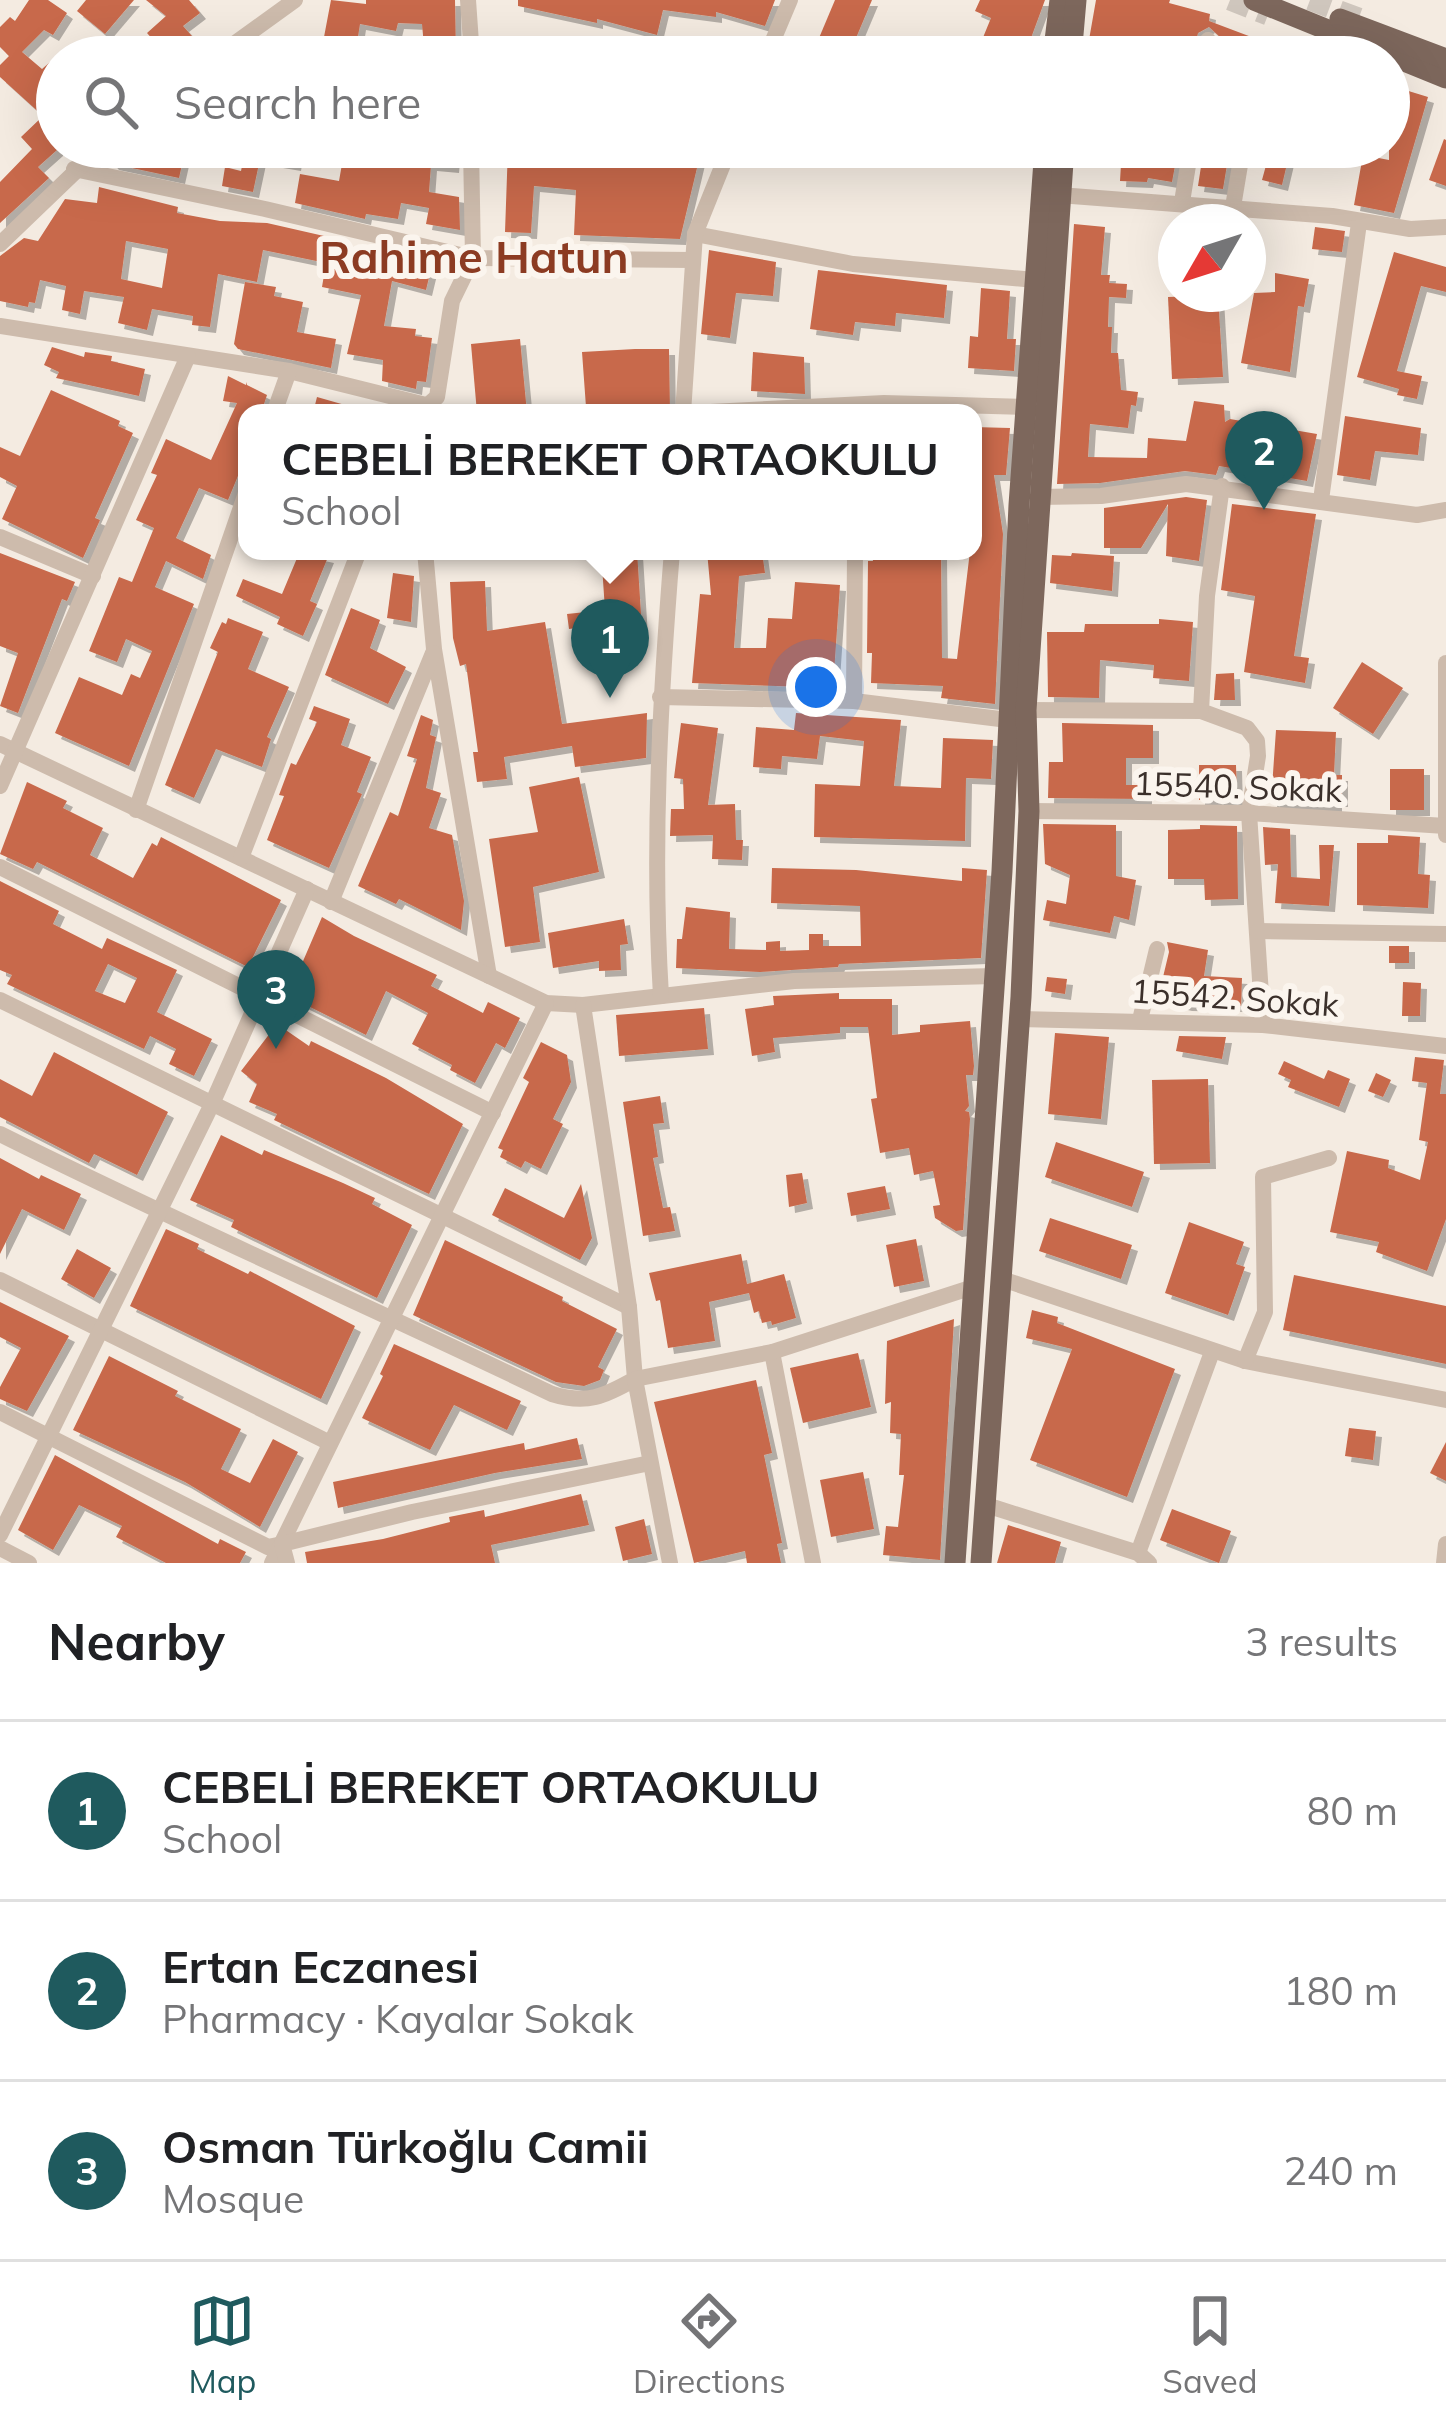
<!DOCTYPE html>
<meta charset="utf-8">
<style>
body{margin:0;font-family:Mulish,sans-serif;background:#f2f2f2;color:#202124}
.compass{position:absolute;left:1158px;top:204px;width:108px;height:108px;border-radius:50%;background:#fff;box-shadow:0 12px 48px #0002;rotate:231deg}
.you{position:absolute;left:816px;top:687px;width:42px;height:42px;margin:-30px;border:9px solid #fff;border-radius:50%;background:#1a73e8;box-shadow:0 0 0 18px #1a73e833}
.badge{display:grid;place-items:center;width:78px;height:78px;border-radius:50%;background:#1f5a5e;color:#fff;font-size:39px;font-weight:700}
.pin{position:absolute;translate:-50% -99px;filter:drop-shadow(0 3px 6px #0008)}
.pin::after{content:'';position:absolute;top:63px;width:42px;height:36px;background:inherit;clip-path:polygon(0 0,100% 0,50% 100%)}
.popup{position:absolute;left:238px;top:404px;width:744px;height:156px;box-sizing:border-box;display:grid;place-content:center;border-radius:24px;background:#fff;filter:drop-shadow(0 3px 9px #0005);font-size:39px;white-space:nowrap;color:#757577}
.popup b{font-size:45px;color:#202124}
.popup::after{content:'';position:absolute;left:50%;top:100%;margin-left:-24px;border:24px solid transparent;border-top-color:#fff}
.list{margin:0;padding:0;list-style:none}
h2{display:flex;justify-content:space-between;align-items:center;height:156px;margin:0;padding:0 48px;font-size:51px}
h2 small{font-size:39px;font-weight:400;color:#757577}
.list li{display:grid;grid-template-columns:78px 1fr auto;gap:36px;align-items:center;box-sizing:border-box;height:180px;padding:0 48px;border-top:3px solid #e0e0e0}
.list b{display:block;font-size:45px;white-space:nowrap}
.list p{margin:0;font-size:39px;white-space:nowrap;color:#757577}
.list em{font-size:39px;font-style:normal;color:#757577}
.icon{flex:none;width:66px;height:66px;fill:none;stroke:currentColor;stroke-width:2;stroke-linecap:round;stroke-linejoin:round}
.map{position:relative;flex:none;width:1446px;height:1563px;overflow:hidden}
.search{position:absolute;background:#fff;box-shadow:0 12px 48px #0002;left:36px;right:36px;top:36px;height:132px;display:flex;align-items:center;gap:30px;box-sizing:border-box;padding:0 42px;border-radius:66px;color:#757577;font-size:45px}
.sheet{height:696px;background:#fff}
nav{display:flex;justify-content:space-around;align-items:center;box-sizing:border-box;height:168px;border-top:3px solid #e0e0e0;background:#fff;font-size:33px;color:#757577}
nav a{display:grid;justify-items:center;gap:6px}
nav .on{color:#1f5a5e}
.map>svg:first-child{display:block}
.building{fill:#c8694b;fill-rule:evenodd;filter:url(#shadow)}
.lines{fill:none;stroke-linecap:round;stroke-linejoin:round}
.major-tunnel{stroke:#cfc6bd;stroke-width:21;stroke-dasharray:21 10;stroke-linecap:butt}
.minor{stroke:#cdbbac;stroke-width:16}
.major{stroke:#7d675c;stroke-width:21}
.labels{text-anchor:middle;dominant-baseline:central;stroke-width:12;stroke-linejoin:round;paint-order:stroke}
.street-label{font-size:33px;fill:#3b302b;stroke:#fbf5ee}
.district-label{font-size:45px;font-weight:bold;fill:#8c3b22;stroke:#fbf5ee}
</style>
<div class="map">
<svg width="1446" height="1563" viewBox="0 0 1446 1563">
<defs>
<filter id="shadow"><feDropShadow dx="6" dy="6" stdDeviation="0" flood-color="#0004"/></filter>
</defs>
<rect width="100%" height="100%" fill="#f4ebe1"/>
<g class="building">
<polygon points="29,0 48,0 67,13 53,35 44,30 22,52 42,69 57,56 57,150 38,167 49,178 0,223 0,182 32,149 21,137 43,116 0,77 0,65 9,56 0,47 0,27 10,17 15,21"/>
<polygon points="86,0 134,0 105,34 77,11"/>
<polygon points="146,0 189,0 200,13 183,26 199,44 185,57 168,57 147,33 166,16"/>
<polygon points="331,0 366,4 366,0 455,0 456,57 425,57 422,24 398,23 396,31 360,24 357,43 324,37"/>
<polygon points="518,0 775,0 765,26 716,12 716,17 663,10 657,35 597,19 597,23 518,6"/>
<polygon points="835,0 872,0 848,57 811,57"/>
<polygon points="980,0 1045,0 1024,57 975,57 991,18 975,11"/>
<polygon points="1096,0 1170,0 1169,3 1210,14 1209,21 1304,57 1218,57 1220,37 1209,27 1198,33 1192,57 1086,57"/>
<polygon points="503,37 570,51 569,57 499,57"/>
<polygon points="264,38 278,41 276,57 238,57"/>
<polygon points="1389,85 1428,97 1394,213 1354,205 1363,155 1389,160"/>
<polygon points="1444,139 1446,140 1446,186 1429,180"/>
<polygon points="119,147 186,147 179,178 113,164 108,158"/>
<polygon points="236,147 298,147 295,165 235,155"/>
<polygon points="345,147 455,147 453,167 431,165 429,192 459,197 460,230 426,224 429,208 401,203 398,219 366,214 365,219 295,203 300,174 339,181"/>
<polygon points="508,147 575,147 640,161 641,147 702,147 680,239 574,235 576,190 534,186 531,233 505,232"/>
<polygon points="1122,147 1150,147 1149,151 1177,155 1172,182 1148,178 1147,182 1120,181"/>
<polygon points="1204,147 1230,147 1223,189 1198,186"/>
<polygon points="1271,147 1291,147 1282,185 1262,180"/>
<polygon points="244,156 260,159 253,192 222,186 225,167 241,171"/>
<path d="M99,187L178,207L177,213L220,221L267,223L324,236L322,246L400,261L401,257L432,265L426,290L392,281L384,326L416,329L415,336L432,338L426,382L417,381L416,389L382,381L383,360L347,354L361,295L322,287L326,263L263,250L257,282L218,274L210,327L192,325L193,316L152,309L147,330L118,323L124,297L84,291L80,314L62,310L66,286L40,280L35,303L29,302L28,307L0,301V256L24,238L38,241L65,199L97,203ZM126,241L168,249L162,288L121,279Z"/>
<polygon points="1074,224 1105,227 1101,275 1110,275 1109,283 1127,284 1126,298 1109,297 1108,327 1112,327 1111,353 1118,353 1121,390 1138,392 1136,406 1131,405 1128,428 1090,424 1088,457 1147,458 1148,438 1186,441 1194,401 1224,405 1225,422 1230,419 1317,434 1307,481 1219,466 1216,475 1185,471 1100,483 1057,484"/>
<polygon points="1315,227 1345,231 1342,252 1312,249"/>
<polygon points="709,250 776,262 773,296 736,293 730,338 701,334"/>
<polygon points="1394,252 1446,267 1446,292 1421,286 1397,371 1422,376 1417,399 1397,395 1399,389 1357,377"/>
<polygon points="818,270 947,285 944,318 896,313 895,326 855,322 853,335 810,329"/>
<polygon points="1275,273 1309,279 1304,307 1298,306 1290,372 1241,363 1254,293 1275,292"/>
<polygon points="245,282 276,287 274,296 303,302 297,332 336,339 331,368 238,349 234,344"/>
<polygon points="981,288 1010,291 1007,339 1016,339 1014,371 968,368 970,336 978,337"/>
<polygon points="1218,295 1223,377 1172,379 1168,297"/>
<polygon points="520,339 527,413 477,413 471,344"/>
<polygon points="52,347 84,357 85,352 112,356 111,361 145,369 139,396 56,378 59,372 44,365"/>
<polygon points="635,349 669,349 670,413 592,413 592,406 586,407 582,352"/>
<polygon points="753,352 804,357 805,394 751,391"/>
<polygon points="228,376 246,385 247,382 247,385 267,395 261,413 247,413 247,454 228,500 199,488 176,538 211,555 203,579 166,561 155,587 194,604 129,766 55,733 79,677 122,695 131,674 140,678 152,651 126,639 117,662 89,651 119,577 132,582 154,528 136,520 157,475 151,473 166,439 211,460 237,403 223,401"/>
<polygon points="51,390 120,421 118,426 133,433 95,518 100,520 83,558 2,519 17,486 0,477 0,447 20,456"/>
<polygon points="317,397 359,409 359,413 313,413"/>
<polygon points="1345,416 1421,428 1418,455 1375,451 1370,480 1337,475"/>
<polygon points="973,427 1010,428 1006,475 994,475 1003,534 995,704 941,698 943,686 871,683 872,653 867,653 868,561 873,561 871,551 941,551 942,658 957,659 970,551 973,551"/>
<polygon points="1186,497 1207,500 1199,561 1166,556 1168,504 1141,548 1104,548 1104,508"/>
<polygon points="1232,504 1316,514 1294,656 1309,658 1305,683 1244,672 1255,596 1221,590"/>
<polygon points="300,551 328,557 310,601 317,604 303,636 277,624 280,617 236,596 243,579 282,594"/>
<polygon points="601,551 637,551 642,630 605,630 605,624 569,629 567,614 605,610"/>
<polygon points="707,551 762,552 765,573 739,576 734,648 766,648 768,618 792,619 795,582 840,585 833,688 692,683 700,594 711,595"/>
<polygon points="0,553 75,582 67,601 62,599 18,713 0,706 18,653 0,646"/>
<polygon points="1072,553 1114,556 1112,591 1050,583 1052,555 1071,556"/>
<polygon points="393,573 414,576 411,622 387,618"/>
<polygon points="485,581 487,631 545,622 562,724 647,713 646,758 575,767 572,746 504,757 507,779 477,782 473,752 478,752 466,664 460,666 453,638 450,582"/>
<polygon points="351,608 380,620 370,648 406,667 388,704 325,675"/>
<polygon points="228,618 263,632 248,669 289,687 267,737 271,739 262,767 216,749 194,798 165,785 218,652 210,648 222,622 226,624"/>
<polygon points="1159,619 1193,622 1189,681 1153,678 1154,665 1100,660 1099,698 1048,697 1047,632 1084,632 1085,624 1159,624"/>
<polygon points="1362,662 1403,688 1373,734 1333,708"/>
<polygon points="1234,673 1235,700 1214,700 1216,674"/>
<polygon points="314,706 350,719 341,745 371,757 357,792 362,794 329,868 267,840 284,796 279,795 291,763 296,765 317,722 309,719"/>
<polygon points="796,713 901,720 894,786 941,788 943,738 993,740 991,779 966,778 965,841 814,837 815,784 860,786 864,741 820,736 817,759 782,756 781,769 753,767 756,727 794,730"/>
<polygon points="421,715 433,720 430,735 436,737 426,788 441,793 429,828 452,835 464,901 461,930 399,899 396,904 358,886 390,812 398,816 417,759 407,756"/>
<polygon points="681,723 718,728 708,805 735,804 736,840 743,840 742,860 712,859 713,835 670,836 671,809 684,809 683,779 674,778"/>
<polygon points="1062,723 1153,725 1153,758 1126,758 1126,785 1146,785 1146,799 1048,798 1049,762 1063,762"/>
<polygon points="1276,730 1336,732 1334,775 1342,775 1342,801 1336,801 1336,806 1271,802"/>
<polygon points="1199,765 1236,765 1237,800 1199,800"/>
<rect x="1390" y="769" width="34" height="41"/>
<polygon points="579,777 599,872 533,887 540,942 505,947 489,839 538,832 529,787"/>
<polygon points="27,782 67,801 63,808 103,828 90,855 133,878 152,843 157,846 161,837 281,900 248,967 37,862 33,869 0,854"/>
<polygon points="1043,824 1116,825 1116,876 1136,880 1129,920 1114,916 1110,933 1043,920 1047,900 1066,904 1070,875 1045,864"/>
<polygon points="1200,825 1237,826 1238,899 1205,900 1204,879 1168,879 1168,830 1200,829"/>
<polygon points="1263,827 1290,829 1291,877 1320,879 1319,845 1334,845 1329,906 1275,903 1278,864 1265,865"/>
<polygon points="1388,835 1420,837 1418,874 1430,875 1428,908 1357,905 1357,843 1388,843"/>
<polygon points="772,868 856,870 962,881 962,868 987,870 981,958 839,964 838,967 760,972 676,968 677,939 682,939 686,907 730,912 729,949 766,950 766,942 780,941 780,951 809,950 809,934 823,934 823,946 861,946 860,906 771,903"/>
<path d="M0,881L59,911L53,924L102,949L107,938L177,970L157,1012L212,1039L194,1076L169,1064L176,1049L150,1036L144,1049L7,984L12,975L0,970ZM108,964L137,978L125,1003L95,991Z"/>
<polygon points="322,917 354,936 437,975 431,986 483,1013 488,1002 520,1018 505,1048 496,1043 475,1083 450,1070 452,1065 412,1044 428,1013 386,991 366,1035 288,996"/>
<polygon points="624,919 628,944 620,945 621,970 599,971 599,961 553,968 548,933"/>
<polygon points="1167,942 1208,950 1204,976 1242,978 1241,1006 1186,1005 1158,998 1169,952"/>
<rect x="1389" y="946" width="20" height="17"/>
<polygon points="1047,977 1067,979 1065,994 1045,991"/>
<polygon points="1403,982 1421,983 1420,1016 1402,1016"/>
<polygon points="839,993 839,999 892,999 892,1035 920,1032 920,1025 970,1021 974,1066 973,1075 966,1075 969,1106 965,1111 969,1112 970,1119 963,1230 956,1231 935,1218 933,1206 940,1205 933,1171 914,1175 909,1148 880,1153 871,1099 877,1098 868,1027 840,1027 840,1033 773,1038 775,1052 752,1056 745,1009 774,1005 773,996"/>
<polygon points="704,1008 708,1049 619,1056 616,1015"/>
<polygon points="277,1024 309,1046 311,1041 386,1078 463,1124 429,1194 274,1120 277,1114 249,1102 257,1084 241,1071"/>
<polygon points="1055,1033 1109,1037 1101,1119 1048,1114"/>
<polygon points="1179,1036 1226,1037 1222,1059 1176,1051"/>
<polygon points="541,1042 567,1055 571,1082 553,1119 563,1124 541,1169 525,1161 521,1168 500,1157 503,1150 498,1148 529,1082 523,1078"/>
<polygon points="54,1052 168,1112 137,1175 94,1154 89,1163 0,1117 0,1079 32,1096"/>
<polygon points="1415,1057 1444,1060 1440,1094 1446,1094 1446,1219 1427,1271 1376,1252 1379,1242 1330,1232 1347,1151 1389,1160 1388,1168 1420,1180 1428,1142 1419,1140 1427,1083 1412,1081"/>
<polygon points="1284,1061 1324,1079 1328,1070 1350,1079 1339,1107 1288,1087 1291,1080 1278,1074"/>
<polygon points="1376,1073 1391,1080 1383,1097 1368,1091"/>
<polygon points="1208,1079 1210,1163 1154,1164 1152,1080"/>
<polygon points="660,1096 664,1123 653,1124 658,1157 653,1158 663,1208 670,1207 675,1231 643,1236 623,1102"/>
<polygon points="221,1135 262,1155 264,1150 343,1183 375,1198 372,1204 412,1225 377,1298 231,1227 234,1220 190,1200"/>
<polygon points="1056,1142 1144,1172 1132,1207 1045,1177"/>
<polygon points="0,1158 39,1179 41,1175 81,1194 64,1230 22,1209 0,1254"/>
<polygon points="802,1173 807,1203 789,1207 786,1175"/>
<polygon points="581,1184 592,1238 580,1260 492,1215 505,1188 564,1218"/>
<polygon points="885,1186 890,1209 851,1216 847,1193"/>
<polygon points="1050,1218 1132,1245 1121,1279 1039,1251"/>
<polygon points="1189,1222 1244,1242 1236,1264 1245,1267 1228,1315 1165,1293"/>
<polygon points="166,1229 199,1244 197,1249 248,1274 250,1271 355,1326 321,1399 130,1306"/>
<polygon points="916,1239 924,1281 894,1287 886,1245"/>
<polygon points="445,1240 563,1297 562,1301 617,1329 598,1367 604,1370 600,1380 584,1386 556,1382 413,1315"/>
<polygon points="77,1249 111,1268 94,1298 61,1279"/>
<polygon points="741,1254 747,1284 784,1274 796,1318 772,1325 771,1321 762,1323 759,1311 754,1313 749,1293 709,1302 715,1341 668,1348 660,1300 656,1301 649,1273"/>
<polygon points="1294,1275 1446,1306 1446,1364 1283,1330"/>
<polygon points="0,1302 69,1336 27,1411 0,1399 0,1387 21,1348 0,1337"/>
<polygon points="1032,1310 1058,1317 1057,1323 1175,1369 1127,1497 1030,1460 1072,1349 1026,1338"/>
<polygon points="954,1319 940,1560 883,1555 886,1526 898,1527 904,1475 899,1475 901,1434 890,1433 891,1402 885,1404 887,1341"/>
<polygon points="394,1344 521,1401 507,1430 454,1405 430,1450 362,1418 383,1376 380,1374"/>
<polygon points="858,1353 871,1407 803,1423 790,1368"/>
<polygon points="109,1356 178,1391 175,1396 241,1429 221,1469 250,1483 273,1439 298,1452 260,1527 185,1482 73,1430"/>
<polygon points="756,1380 772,1453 764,1455 782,1543 777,1544 781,1563 747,1563 745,1551 694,1563 654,1402"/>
<polygon points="1349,1428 1376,1431 1373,1460 1345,1456"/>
<polygon points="577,1438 582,1459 495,1473 338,1508 333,1482 524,1443 525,1450"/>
<polygon points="1446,1442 1446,1481 1430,1473"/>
<polygon points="55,1455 218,1544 220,1539 246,1552 240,1563 166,1563 116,1537 122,1526 79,1505 53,1550 18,1530"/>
<polygon points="863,1472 874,1529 831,1537 820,1480"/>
<polygon points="581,1494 589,1525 491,1545 495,1563 307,1563 305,1552 383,1539 450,1522 449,1517 484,1510 485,1517"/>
<polygon points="1172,1509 1231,1531 1219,1563 1160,1540"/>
<polygon points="644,1519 652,1554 623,1561 615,1527"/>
<polygon points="1008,1525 1061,1542 1055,1563 997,1563"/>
</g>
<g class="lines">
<g class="major-tunnel">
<polyline points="1230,0 1268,15"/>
<polyline points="1310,0 1361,19"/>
</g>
<g class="minor">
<polyline points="468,0 472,57"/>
<polyline points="216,57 295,0"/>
<polyline points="766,57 790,0"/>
<polyline points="1205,57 1208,40"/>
<polyline points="74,169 265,209 473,258 692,260"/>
<polyline points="1059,195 1332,216 1410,229 1446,227"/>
<polyline points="1182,202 1191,147"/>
<polyline points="1233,207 1243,147"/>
<polyline points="695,234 853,264 1035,280"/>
<polyline points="0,244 101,147"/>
<polyline points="0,326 289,371 426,405"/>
<polyline points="274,413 289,371"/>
<polyline points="419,413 437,397 452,301 473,258 471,147"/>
<polyline points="683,413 695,234 730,147"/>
<polyline points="691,413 884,403 1027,407"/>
<polyline points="1222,486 1207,596 1201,711 1247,728 1257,741 1258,756 1249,813 1263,1025"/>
<polyline points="1038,497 1101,496 1186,484 1417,515 1446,510"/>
<polyline points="1321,500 1359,223"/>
<polyline points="0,537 93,576"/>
<polyline points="425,551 434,649 489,976"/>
<polyline points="1446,663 1446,835"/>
<polyline points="660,697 854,701 1008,720"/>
<polyline points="854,701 855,551"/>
<polyline points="1026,710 1201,711"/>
<polyline points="0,744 546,1003 583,1005 794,981 995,976"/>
<polyline points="0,786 188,356"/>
<polyline points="136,810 247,490"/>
<polyline points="1029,811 1249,813 1445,826"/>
<polyline points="241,858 359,551"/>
<polyline points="0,867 493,1113"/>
<polyline points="331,902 433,653"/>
<polyline points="1258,931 1446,934"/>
<path d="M661,996C652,848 660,699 672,551"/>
<polyline points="0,1000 629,1307"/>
<polyline points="1020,1019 1263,1025 1446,1046"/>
<polyline points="1140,1020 1157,949"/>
<path d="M0,1134C182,1225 369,1306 552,1394C587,1405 605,1396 635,1379L629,1307L583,1005"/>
<polyline points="999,1278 1245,1361 1446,1400"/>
<polyline points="0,1280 330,1443"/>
<polyline points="772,1352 813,1563"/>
<polyline points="1245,1361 1265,1312 1263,1177 1329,1158"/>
<polyline points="0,1412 268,1547 282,1544"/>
<polyline points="983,1504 1138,1553 1149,1563"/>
<polyline points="0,1535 212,1104 307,889"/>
<polyline points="0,1548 29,1563"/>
<polyline points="1138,1553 1212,1352"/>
<polyline points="272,1563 546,1003"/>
<polyline points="287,1563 282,1544 412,1512 650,1463"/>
<polyline points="670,1563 635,1379 772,1352 973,1287"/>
<polyline points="1444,1563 1446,1544"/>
</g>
<g class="major">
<polyline points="1254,0 1446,78"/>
<polyline points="1340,19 1446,59"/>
<polyline points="1053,57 1060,0"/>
<polyline points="1071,57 1076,0"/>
<polyline points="955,1563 1002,871 1019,505 1045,147"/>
<polyline points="981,1563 1021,997 1029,811 1026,710 1064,147"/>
</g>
</g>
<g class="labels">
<g class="street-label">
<text transform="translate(1238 786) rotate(2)">15540. Sokak</text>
<text transform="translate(1235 997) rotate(4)">15542. Sokak</text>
</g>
<g class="district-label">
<text x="474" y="256">Rahime Hatun</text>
</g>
</g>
</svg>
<svg class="compass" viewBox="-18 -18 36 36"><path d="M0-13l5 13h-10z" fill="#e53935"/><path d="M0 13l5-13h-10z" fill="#757577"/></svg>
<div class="you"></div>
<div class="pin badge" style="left:610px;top:698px">1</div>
<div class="popup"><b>CEBELİ BEREKET ORTAOKULU</b>School</div>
<div class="pin badge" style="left:1264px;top:510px">2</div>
<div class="pin badge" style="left:276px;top:1049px">3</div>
<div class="search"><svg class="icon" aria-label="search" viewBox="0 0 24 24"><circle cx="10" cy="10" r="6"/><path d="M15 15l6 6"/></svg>Search here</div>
</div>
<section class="sheet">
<h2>Nearby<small>3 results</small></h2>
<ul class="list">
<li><span class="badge">1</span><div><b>CEBELİ BEREKET ORTAOKULU</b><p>School</p></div><em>80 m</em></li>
<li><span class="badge">2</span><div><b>Ertan Eczanesi</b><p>Pharmacy · Kayalar Sokak</p></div><em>180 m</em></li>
<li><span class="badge">3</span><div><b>Osman Türkoğlu Camii</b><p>Mosque</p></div><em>240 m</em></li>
</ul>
</section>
<nav>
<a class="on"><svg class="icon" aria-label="map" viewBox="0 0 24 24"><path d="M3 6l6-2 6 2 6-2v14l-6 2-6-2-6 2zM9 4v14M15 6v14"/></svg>Map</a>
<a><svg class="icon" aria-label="directions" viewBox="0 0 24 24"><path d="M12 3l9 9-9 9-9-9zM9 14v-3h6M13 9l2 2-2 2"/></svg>Directions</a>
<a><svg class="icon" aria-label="saved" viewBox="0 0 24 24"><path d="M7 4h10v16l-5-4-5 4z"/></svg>Saved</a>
</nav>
